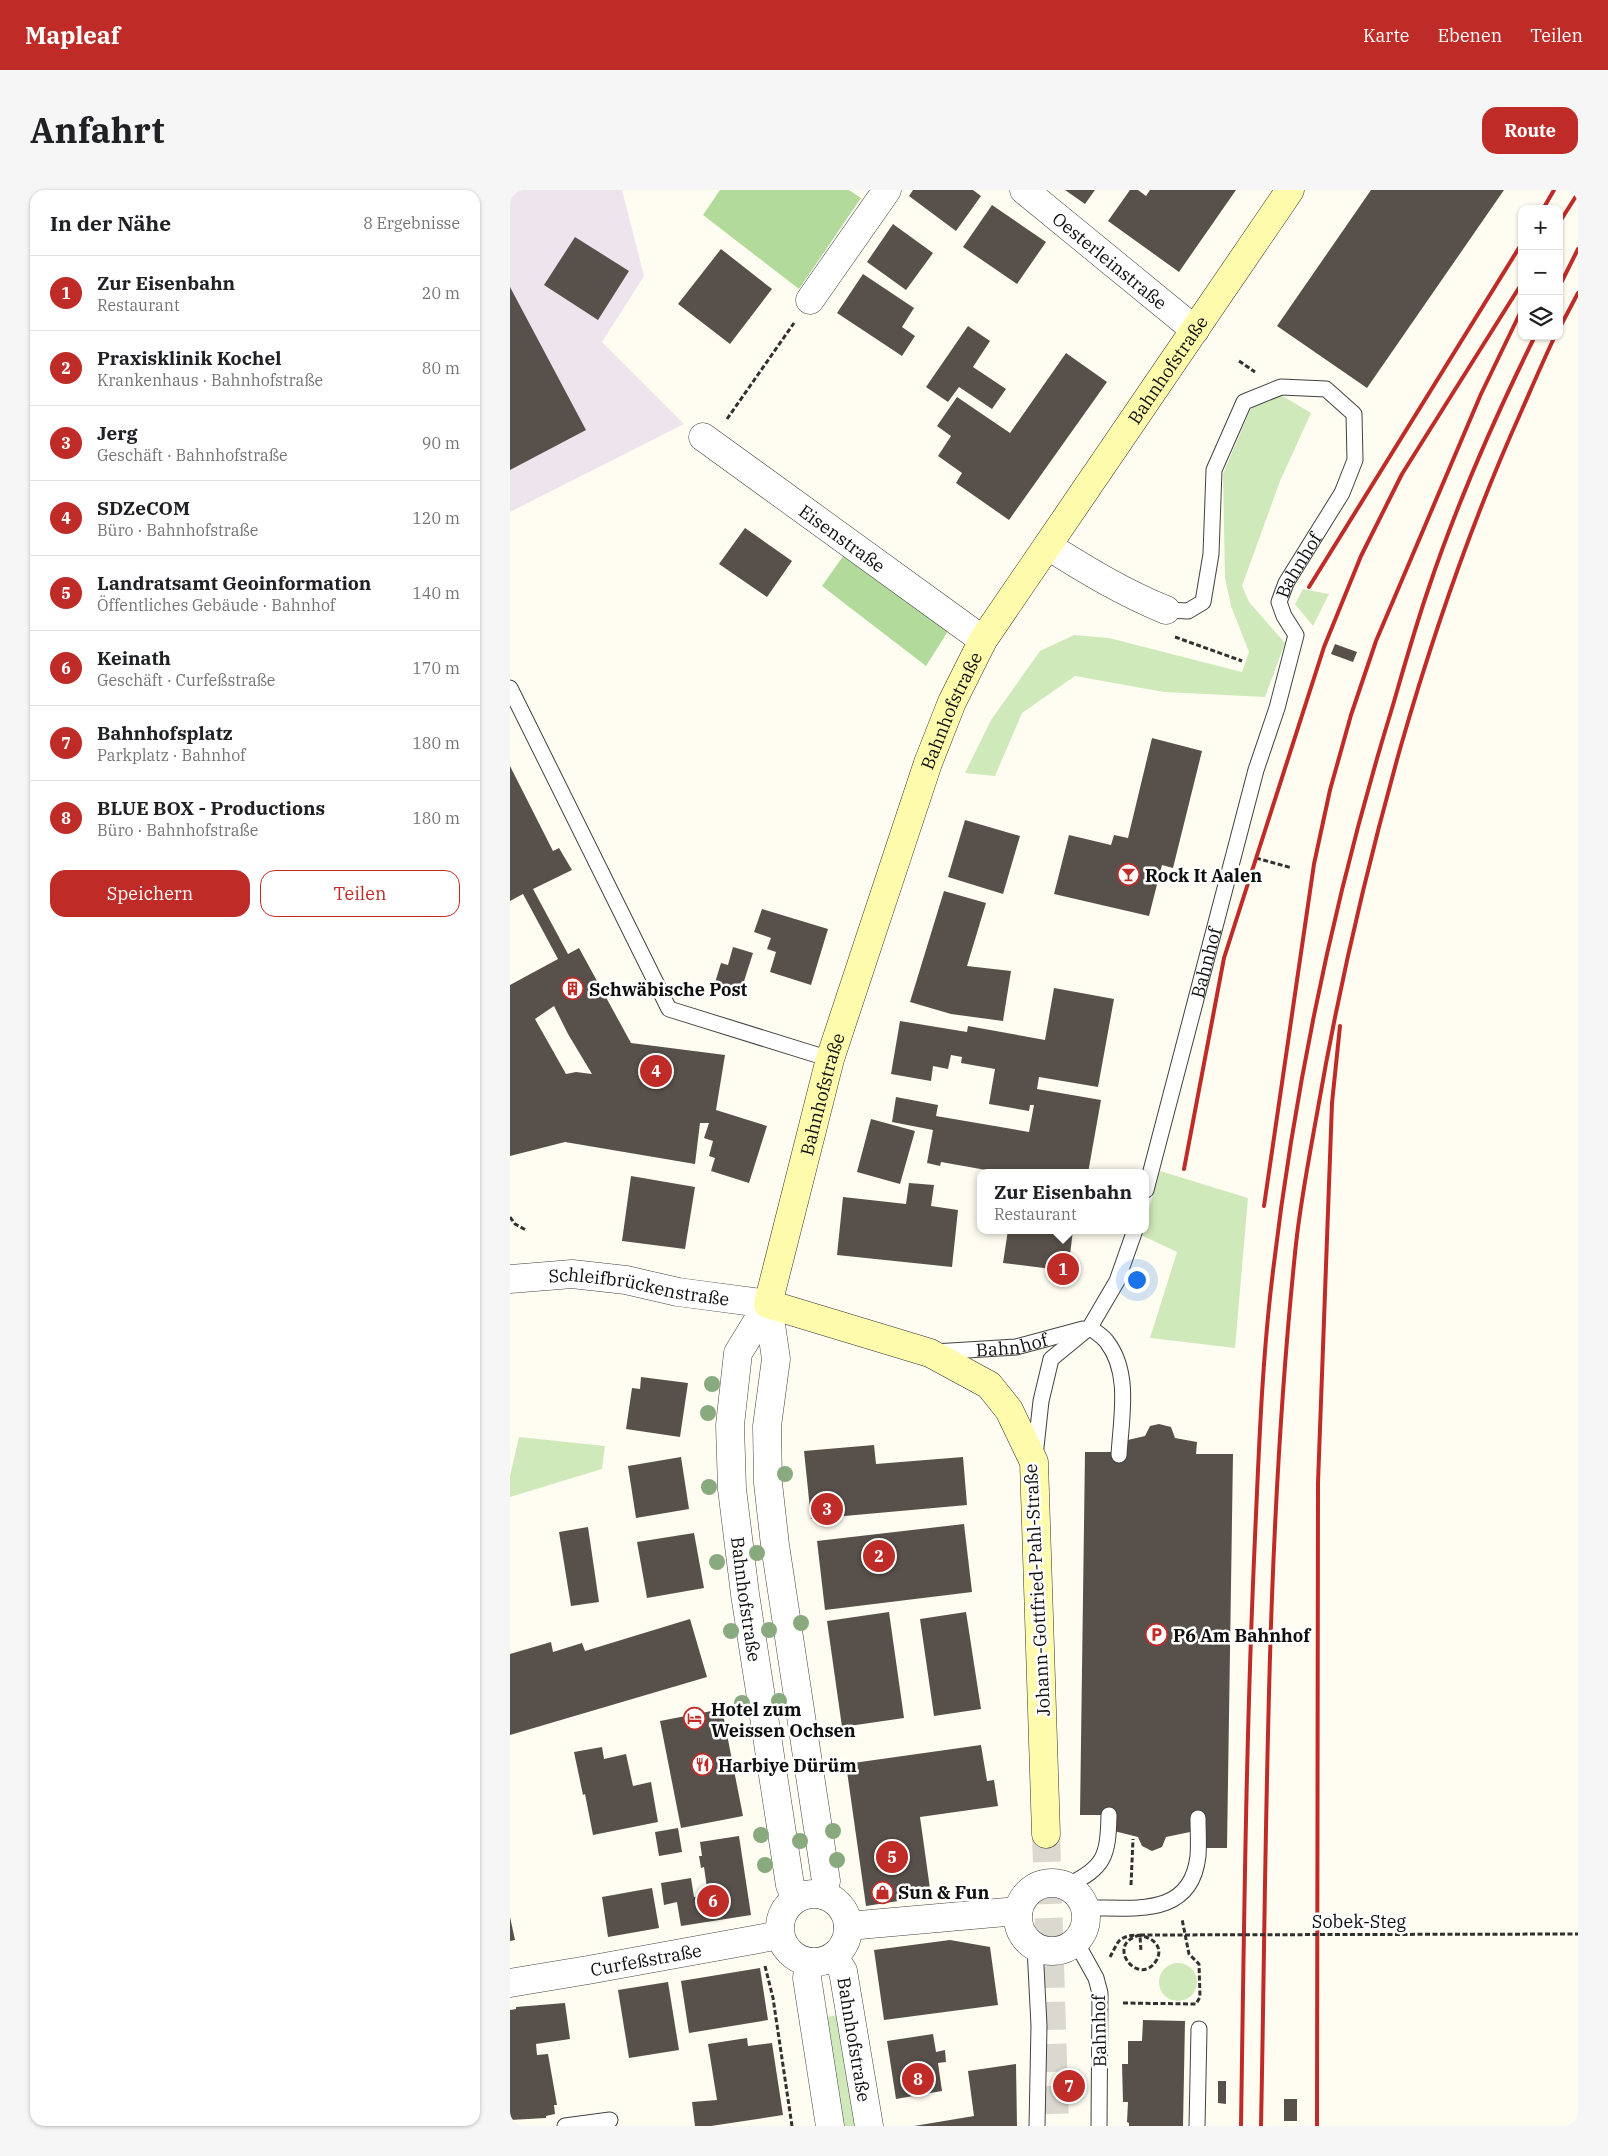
<!DOCTYPE html>
<html lang="de">
<meta charset="utf-8">
<style>
body{margin:0;font-family:"IBM Plex Serif",serif;background:#f6f6f6;color:#202124}
.controls{position:absolute;right:15px;top:15px;display:grid;overflow:hidden;border-radius:10px;box-shadow:0 1px 4px #0004}
.controls button{width:45px;height:45px;display:grid;place-items:center;padding:0;border:0;border-bottom:1px solid #e0e0e0;background:#fff;color:#202124;font:25px sans-serif}
.you{position:absolute;left:626px;top:1089px;width:18px;height:18px;margin:-12px;border:4px solid #fff;border-radius:50%;background:#1a73e8;box-shadow:0 0 0 8px #1a73e833}
.badge{display:grid;place-items:center;width:32px;height:32px;border-radius:50%;background:#bf2c28;color:#fff;font-size:16px;font-weight:700}
.pin{position:absolute;translate:-50% -50%;border:2px solid #fff;box-shadow:0 1px 5px #0006}
.popup{position:absolute;left:467px;top:979px;width:172px;height:65px;box-sizing:border-box;display:grid;place-content:center;border-radius:10px;background:#fff;filter:drop-shadow(0 1px 4px #0005);font-size:16px;white-space:nowrap;color:#757577}
.popup b{font-size:19px;color:#202124}
.popup::after{content:'';position:absolute;left:50%;top:100%;margin-left:-10px;border:10px solid transparent;border-top-color:#fff}
.list{margin:0;padding:0;list-style:none}
h2{display:flex;justify-content:space-between;align-items:center;height:65px;margin:0;padding:0 20px;font-size:21px}
h2 small{font-size:16px;font-weight:400;color:#757577}
.list li{display:grid;grid-template-columns:32px 1fr auto;gap:15px;align-items:center;box-sizing:border-box;height:75px;padding:0 20px;border-top:1px solid #e0e0e0}
.list b{display:block;font-size:19px;white-space:nowrap}
.list p{margin:0;font-size:16px;white-space:nowrap;color:#757577}
.list em{font-size:16px;font-style:normal;color:#757577}
.actions{display:flex;gap:10px;padding:15px 20px}
.actions a{flex:1;padding:11px 0;border:1px solid #bf2c28;border-radius:15px;text-align:center;font-size:18px;color:#bf2c28}
.actions .main{background:#bf2c28;color:#fff}
.icon{flex:none;width:28px;height:28px;fill:none;stroke:currentColor;stroke-width:2;stroke-linecap:round;stroke-linejoin:round}
.map{position:relative;flex:none;width:1068px;height:1936px;overflow:hidden;border-radius:15px}
header{display:flex;align-items:center;gap:30px;box-sizing:border-box;height:70px;padding:0 25px;background:#bf2c28;color:#fff}
header strong{font-size:24px}
nav{display:flex;gap:28px;margin-inline-start:auto;font-size:18px}
.intro{display:flex;align-items:center;justify-content:space-between;box-sizing:border-box;height:120px;padding:0 30px}
h1{margin:0;font-size:35px}
.button{padding:12px 22px;border-radius:15px;background:#bf2c28;color:#fff;font-size:18px;font-weight:700}
main{display:flex;gap:30px;padding:0 30px}
aside{flex:1;background:#fff;border-radius:15px;box-shadow:0 1px 4px #0004}
.map>svg:first-child{display:block}
.industrial{fill:#ede4ed}
.green{fill:#d0e9bb}
.forest{fill:#b2da9a}
.building{fill:#58514b;fill-rule:evenodd}
.lines{fill:none;stroke-linecap:round;stroke-linejoin:round}
.secondary-tunnel{stroke:#dbd9cf;stroke-width:28;stroke-dasharray:28 14;stroke-linecap:butt}
.lane-casing{stroke:#424242;stroke-width:17}
.street-casing{stroke:#424242;stroke-width:29}
.secondary-casing{stroke:#313131;stroke-width:29}
.path{stroke:#313131;stroke-width:3;stroke-dasharray:5 2.5;stroke-linecap:butt}
.lane{stroke:#fff;stroke-width:15}
.street{stroke:#fff;stroke-width:28}
.secondary{stroke:#fefbad;stroke-width:28}
.rail{stroke:#bf2c28;stroke-width:4}
.path-bridge{stroke:#313131;stroke-width:3;stroke-dasharray:5 2.5;stroke-linecap:butt}
.tree{fill:#89aa7e}
.labels{text-anchor:middle;dominant-baseline:central;stroke-width:5;stroke-linejoin:round;paint-order:stroke}
.street-label{font-size:18px;fill:#0f0f0f;stroke:#fff}
.poi-label{font-size:18px;font-weight:bold;fill:#0f0f0f;stroke:#fff;text-anchor:start}
</style>
<header>
<strong>Mapleaf</strong>
<nav><a>Karte</a><a>Ebenen</a><a>Teilen</a></nav>
</header>
<div class="intro"><h1>Anfahrt</h1><a class="button">Route</a></div>
<main>
<aside>
<h2>In der Nähe<small>8 Ergebnisse</small></h2>
<ul class="list">
<li><span class="badge">1</span><div><b>Zur Eisenbahn</b><p>Restaurant</p></div><em>20 m</em></li>
<li><span class="badge">2</span><div><b>Praxisklinik Kochel</b><p>Krankenhaus · Bahnhofstraße</p></div><em>80 m</em></li>
<li><span class="badge">3</span><div><b>Jerg</b><p>Geschäft · Bahnhofstraße</p></div><em>90 m</em></li>
<li><span class="badge">4</span><div><b>SDZeCOM</b><p>Büro · Bahnhofstraße</p></div><em>120 m</em></li>
<li><span class="badge">5</span><div><b>Landratsamt Geoinformation</b><p>Öffentliches Gebäude · Bahnhof</p></div><em>140 m</em></li>
<li><span class="badge">6</span><div><b>Keinath</b><p>Geschäft · Curfeßstraße</p></div><em>170 m</em></li>
<li><span class="badge">7</span><div><b>Bahnhofsplatz</b><p>Parkplatz · Bahnhof</p></div><em>180 m</em></li>
<li><span class="badge">8</span><div><b>BLUE BOX - Productions</b><p>Büro · Bahnhofstraße</p></div><em>180 m</em></li>
</ul>
<div class="actions"><a class="main">Speichern</a><a>Teilen</a></div>
</aside>
<div class="map">
<svg width="1068" height="1936" viewBox="0 0 1068 1936">
<rect width="100%" height="100%" fill="#fffdf1"/>
<polygon class="industrial" points="0,0 112,0 134,86 92,152 174,234 0,322"/>
<g class="green">
<polygon points="766,202 801,223 770,291 732,396 739,412 775,453 755,507 654,502 565,486 512,523 485,586 455,583 481,530 530,461 564,445 599,448 732,482 739,462 721,416 715,388 713,284 740,220"/>
<polygon points="793,399 819,404 803,436 785,414"/>
<polygon points="650,981 738,1008 725,1158 640,1148 667,1062 631,1045 632,1040 636,1040 636,1029"/>
<polygon points="9,1247 95,1256 92,1279 0,1307 0,1286"/>
<circle cx="668" cy="1792" r="19"/>
<polygon points="329,1825 346,1936 333,1936 316,1827"/>
</g>
<g class="forest">
<polygon points="210,0 339,0 351,8 289,99 193,25"/>
<polygon points="336,362 440,438 416,476 312,396"/>
</g>
<g class="building">
<polygon points="403,0 463,0 471,6 446,41 399,6"/>
<polygon points="555,0 585,0 575,14"/>
<polygon points="620,0 628,0 636,6 640,0 726,0 669,82 598,31"/>
<polygon points="861,0 994,0 857,198 767,136"/>
<polygon points="482,15 536,52 507,94 453,57"/>
<polygon points="383,34 423,63 396,100 357,72"/>
<polygon points="65,47 119,81 88,130 34,95"/>
<polygon points="211,59 262,99 220,154 168,114"/>
<polygon points="353,84 404,118 392,137 405,146 392,166 327,123"/>
<polygon points="0,97 76,240 0,280"/>
<polygon points="458,136 480,151 463,177 496,199 482,219 449,197 438,212 416,197"/>
<polygon points="556,163 597,192 499,330 446,293 452,283 428,266 441,246 427,236 447,207 500,243"/>
<polygon points="235,338 282,371 257,407 209,374"/>
<polygon points="825,454 847,462 843,472 821,464"/>
<polygon points="642,548 692,561 663,678 652,675 639,726 544,704 559,645 601,655 604,645 618,648"/>
<path d="M0,576L43,661L49,658L62,680L23,699L58,764L69,758L121,853L215,865L206,920L257,936L239,993L201,981L205,968L199,966L203,951L194,948L199,933H190L185,974L55,952L0,966V795L48,769L13,704L0,711ZM44,816L58,844L82,884L66,882L56,884L25,829Z"/>
<polygon points="455,630 510,646 493,704 438,687"/>
<polygon points="434,701 476,713 457,776 501,781 493,831 441,824 400,812"/>
<polygon points="252,719 318,739 301,795 260,782 266,762 257,759 261,748 244,742"/>
<polygon points="223,757 243,763 229,807 203,799 211,773 218,775"/>
<polygon points="544,798 604,809 588,897 529,887 527,899 591,910 578,983 493,983 431,972 430,976 417,973 423,940 382,932 386,907 428,915 426,926 519,942 524,915 520,915 519,921 479,914 485,879 451,873 452,867 441,865 438,879 423,876 421,891 381,884 390,831 457,842 458,836 535,850"/>
<polygon points="361,929 405,941 390,994 347,982"/>
<polygon points="121,986 185,997 175,1059 112,1051"/>
<polygon points="399,993 424,995 421,1016 448,1020 442,1077 327,1065 333,1007 396,1014"/>
<polygon points="498,1040 563,1040 558,1081 493,1073"/>
<polygon points="131,1187 178,1193 170,1247 116,1239 122,1198 130,1199"/>
<polygon points="649,1234 661,1237 665,1248 687,1252 686,1264 723,1264 717,1658 680,1658 680,1642 656,1647 652,1657 642,1661 632,1656 628,1647 604,1641 599,1625 570,1625 575,1262 609,1262 609,1252 635,1246 640,1236"/>
<polygon points="364,1255 366,1274 453,1267 457,1315 301,1329 294,1261"/>
<polygon points="171,1267 179,1319 126,1328 118,1276"/>
<polygon points="454,1334 462,1402 315,1420 307,1351"/>
<polygon points="78,1337 89,1412 61,1416 49,1342"/>
<polygon points="184,1343 194,1398 137,1408 127,1352"/>
<polygon points="379,1422 394,1528 332,1537 317,1431"/>
<polygon points="456,1422 471,1519 424,1526 410,1429"/>
<polygon points="180,1429 197,1487 0,1545 0,1464 41,1452 43,1462 72,1453 75,1461"/>
<polygon points="212,1519 233,1626 171,1638 150,1531"/>
<polygon points="471,1555 477,1591 484,1590 488,1616 410,1627 421,1706 356,1716 336,1574"/>
<polygon points="92,1557 94,1569 116,1564 123,1596 141,1592 148,1632 83,1645 75,1604 73,1605 64,1562"/>
<polygon points="168,1638 172,1662 149,1666 145,1642"/>
<polygon points="229,1646 241,1725 171,1736 167,1712 154,1715 151,1693 181,1688 184,1707 198,1705 194,1677 191,1678 189,1666 192,1666 190,1652"/>
<polygon points="142,1698 149,1738 98,1747 92,1707"/>
<polygon points="0,1727 5,1750 0,1751"/>
<polygon points="440,1750 480,1757 488,1815 374,1830 364,1760"/>
<polygon points="250,1778 258,1830 179,1843 171,1791"/>
<polygon points="158,1792 169,1860 119,1868 108,1800"/>
<polygon points="55,1813 60,1849 26,1854 27,1865 38,1864 47,1915 44,1915 45,1924 36,1926 36,1928 0,1930 0,1820 6,1819 6,1817"/>
<polygon points="633,1830 675,1831 673,1936 619,1936 619,1933 617,1932 618,1912 613,1912 612,1874 618,1874 618,1851 632,1851"/>
<polygon points="423,1844 426,1862 435,1860 436,1872 428,1873 432,1901 386,1909 377,1851"/>
<polygon points="237,1848 238,1856 262,1853 273,1925 201,1936 185,1936 182,1912 207,1910 198,1854"/>
<polygon points="506,1874 507,1936 404,1936 464,1926 458,1881"/>
<polygon points="708,1891 716,1891 716,1914 708,1913"/>
<rect x="774" y="1909" width="13" height="22"/>
</g>
<g class="lines">
<polyline class="secondary-tunnel" points="536,1644 545,1936"/>
<defs>
<g id="lane">
<polyline points="0,498 159,819 320,869"/>
<path id="s1" d="M636,1000L746,580L767,518L786,445L774,426L769,412L776,393L832,303L845,270L844,224L816,199L771,197L734,212L704,280L701,364L693,412L678,421L656,420"/>
<path d="M580,1137C585,1142 593,1146 597,1152C621,1183 611,1228 609,1265"/>
<path id="s2" d="M424,1162L506,1157L573,1139"/>
<polyline points="525,1266 531,1211 541,1169 580,1137 607,1091 625,1040"/>
<path d="M556,1696C595,1678 598,1666 599,1625"/>
<path d="M575,1718C622,1717 681,1729 688,1666C689,1653 688,1640 688,1628"/>
<polyline points="566,1752 586,1788 590,1803 589,1936"/>
<polyline points="525,1757 529,1836 527,1936"/>
<polyline points="55,1936 100,1930"/>
<polyline points="687,1936 689,1839"/>
</g>
<g id="street">
<path id="s3" d="M514,0L685,140"/>
<polyline points="300,110 377,0"/>
<path id="s4" d="M193,247L473,450"/>
<path d="M538,356C576,380 614,403 656,420"/>
<path id="s5" d="M0,1089L62,1084L116,1090L168,1102L258,1114"/>
<path id="s6" d="M258,1114L228,1163L220,1235L222,1299L235,1404L280,1695L287,1708"/>
<polyline points="258,1114 266,1169 257,1236 258,1293 265,1355 316,1691 313,1705"/>
<circle cx="542" cy="1727" r="34"/>
<circle cx="304" cy="1738" r="34"/>
<polyline points="338,1736 508,1721"/>
<path id="s7" d="M324,1767L333,1781L359,1936"/>
<polyline points="299,1772 297,1788 320,1936"/>
<path id="s8" d="M0,1793L78,1780L270,1745"/>
</g>
<g id="secondary">
<path id="s9" d="M536,1644L524,1272L499,1220L479,1195L420,1163L258,1114L320,869L418,573L442,512L473,450L780,0"/>
</g>
</defs>
<use href="#lane" class="lane-casing"/>
<use href="#street" class="street-casing"/>
<use href="#secondary" class="secondary-casing"/>
<g class="path">
<polyline points="729,171 745,182"/>
<polyline points="217,229 284,133"/>
<polyline points="665,447 732,471"/>
<polyline points="746,668 782,678"/>
<polyline points="0,1027 5,1034 16,1040"/>
<polyline points="621,1695 623,1649"/>
<path d="M600,1767C603,1762 606,1754 610,1750C625,1738 659,1750 646,1771C629,1798 593,1754 630,1745L631,1762"/>
<polyline points="255,1776 263,1808 282,1936"/>
<polyline points="613,1813 686,1814 690,1807 689,1774 679,1764 672,1729"/>
</g>
<use href="#lane" class="lane"/>
<use href="#street" class="street"/>
<use href="#secondary" class="secondary"/>
<g class="rail">
<polyline points="1033,19 1044,0"/>
<polyline points="1049,33 1068,3"/>
<polyline points="1049,97 1068,59"/>
<polyline points="1049,139 1068,103"/>
<polyline points="799,397 1012,53"/>
<polyline points="674,979 714,768 814,457 851,366 892,284 1012,93"/>
<polyline points="754,1016 804,674 820,600 841,525 866,451 971,204 1012,119"/>
<path d="M731,1936C734,1740 736,1543 745,1347C749,1259 752,1169 763,1081C786,888 826,700 883,515C894,477 905,438 918,400C947,313 984,229 1025,146"/>
<path d="M751,1936C757,1642 755,1347 786,1054C791,1008 800,963 808,918C829,796 857,677 890,559C923,444 962,331 1011,222C1022,197 1033,171 1045,146"/>
<polyline points="807,1936 808,1293 822,913 830,836"/>
</g>
<polyline class="path-bridge" points="630,1745 1068,1744"/>
</g>
<g class="tree">
<circle cx="202" cy="1194" r="8"/>
<circle cx="198" cy="1223" r="8"/>
<circle cx="275" cy="1284" r="8"/>
<circle cx="199" cy="1297" r="8"/>
<circle cx="247" cy="1363" r="8"/>
<circle cx="207" cy="1372" r="8"/>
<circle cx="291" cy="1433" r="8"/>
<circle cx="259" cy="1440" r="8"/>
<circle cx="221" cy="1441" r="8"/>
<circle cx="269" cy="1511" r="8"/>
<circle cx="232" cy="1513" r="8"/>
<circle cx="323" cy="1641" r="8"/>
<circle cx="251" cy="1645" r="8"/>
<circle cx="290" cy="1651" r="8"/>
<circle cx="327" cy="1670" r="8"/>
<circle cx="255" cy="1675" r="8"/>
</g>
<defs>
<symbol id="bar-ring" viewBox="-11 -11 22 22"><circle r="9.5" fill="#fff" stroke="#bf2c28" stroke-width="1.5"/><path d="M-6-5H6L.8 .8V4.5H3.5V6h-7V4.5H-.8V.8Z" fill="#bf2c28"/></symbol>
<symbol id="building-ring" viewBox="-11 -11 22 22"><circle r="9.5" fill="#fff" stroke="#bf2c28" stroke-width="1.5"/><path d="M-4-6H4V6H1V3H-1V6H-4ZM-2.5-4.3h1.7v1.8h-1.7ZM.8-4.3h1.7v1.8H.8ZM-2.5-1h1.7V.8h-1.7ZM.8-1h1.7V.8H.8Z" fill="#bf2c28"/></symbol>
<symbol id="parking-ring" viewBox="-11 -11 22 22"><circle r="9.5" fill="#fff" stroke="#bf2c28" stroke-width="1.5"/><path d="M-3.5-5.5H1a3.5 3.5 0 0 1 0 7H-1V5.5H-3.5ZM-1-3.4V-.6H.8a1.4 1.4 0 0 0 0-2.8Z" fill="#bf2c28"/></symbol>
<symbol id="hotel-ring" viewBox="-11 -11 22 22"><circle r="9.5" fill="#fff" stroke="#bf2c28" stroke-width="1.5"/><path d="M-6-4.5h1.5V1H6V5H4.5V3h-9V5H-6ZM-4 0a1.8 1.8 0 1 1 3.6 0ZM.5 0V-2.5h3Q6-2.5 6 0Z" fill="#bf2c28"/></symbol>
<symbol id="restaurant-ring" viewBox="-11 -11 22 22"><circle r="9.5" fill="#fff" stroke="#bf2c28" stroke-width="1.5"/><path d="M-5-6h1v4h1v-4h1v4h1v-4h1v5L-1.5 .5V6h-2V.5L-5-1ZM5-6V6H3V1.5H1.5Q1.5-4 5-6Z" fill="#bf2c28"/></symbol>
<symbol id="shop-ring" viewBox="-11 -11 22 22"><circle r="9.5" fill="#fff" stroke="#bf2c28" stroke-width="1.5"/><path d="M-5-2.5h2.3a2.7 3.5 0 0 1 5.4 0H5L5.5 6h-11ZM-1.5-2.5h3a1.5 2.3 0 0 0-3 0Z" fill="#bf2c28"/></symbol>
</defs>
<g fill-rule="evenodd">
<use href="#bar-ring" x="606" y="672" width="25" height="25"/>
<use href="#building-ring" x="50" y="786" width="25" height="25"/>
<use href="#parking-ring" x="634" y="1432" width="25" height="25"/>
<use href="#hotel-ring" x="172" y="1516" width="25" height="25"/>
<use href="#restaurant-ring" x="180" y="1562" width="25" height="25"/>
<use href="#shop-ring" x="360" y="1690" width="25" height="25"/>
</g>
<g class="labels">
<g class="street-label">
<text stroke="none"><textPath href="#s3" startOffset="111">Oesterleinstraße</textPath></text>
<text stroke="none"><textPath href="#s9" startOffset="1725">Bahnhofstraße</textPath></text>
<text stroke="none"><textPath href="#s4" startOffset="172">Eisenstraße</textPath></text>
<text stroke="none"><textPath href="#s1" startOffset="654">Bahnhof</textPath></text>
<text stroke="none"><textPath href="#s9" startOffset="1320">Bahnhofstraße</textPath></text>
<text stroke="none"><textPath href="#s1" startOffset="235">Bahnhof</textPath></text>
<text stroke="none"><textPath href="#s9" startOffset="915">Bahnhofstraße</textPath></text>
<text stroke="none"><textPath href="#s5" startOffset="130">Schleifbrückenstraße</textPath></text>
<text stroke="none"><textPath href="#s2" startOffset="78">Bahnhof</textPath></text>
<text transform="translate(527 1400) rotate(-93)">Johann-Gottfried-Pahl-Straße</text>
<text stroke="none"><textPath href="#s6" startOffset="305">Bahnhofstraße</textPath></text>
<text x="849" y="1731">Sobek-Steg</text>
<text stroke="none"><textPath href="#s8" startOffset="138">Curfeßstraße</textPath></text>
<text transform="translate(589 1841) rotate(-91)">Bahnhof</text>
<text stroke="none"><textPath href="#s7" startOffset="86">Bahnhofstraße</textPath></text>
</g>
<g class="poi-label">
<text x="635" y="685">Rock It Aalen</text>
<text x="79" y="799">Schwäbische Post</text>
<text x="663" y="1445">P6 Am Bahnhof</text>
<text x="201" y="1519">Hotel zum<tspan x="201" dy="21">Weissen Ochsen</tspan></text>
<text x="208" y="1575">Harbiye Dürüm</text>
<text x="388" y="1702">Sun &amp; Fun</text>
</g>
</g>
</svg>
<div class="controls">
<button>+</button>
<button>−</button>
<button><svg class="icon" aria-label="layers" viewBox="0 0 24 24"><path d="M12 4l9 5-9 5-9-5zM3 14l9 5 9-5"/></svg></button>
</div>
<div class="you"></div>
<div class="pin badge" style="left:553px;top:1079px">1</div>
<div class="popup"><b>Zur Eisenbahn</b>Restaurant</div>
<div class="pin badge" style="left:369px;top:1366px">2</div>
<div class="pin badge" style="left:317px;top:1319px">3</div>
<div class="pin badge" style="left:146px;top:881px">4</div>
<div class="pin badge" style="left:382px;top:1667px">5</div>
<div class="pin badge" style="left:203px;top:1711px">6</div>
<div class="pin badge" style="left:559px;top:1896px">7</div>
<div class="pin badge" style="left:408px;top:1889px">8</div>
</div>
</main>
